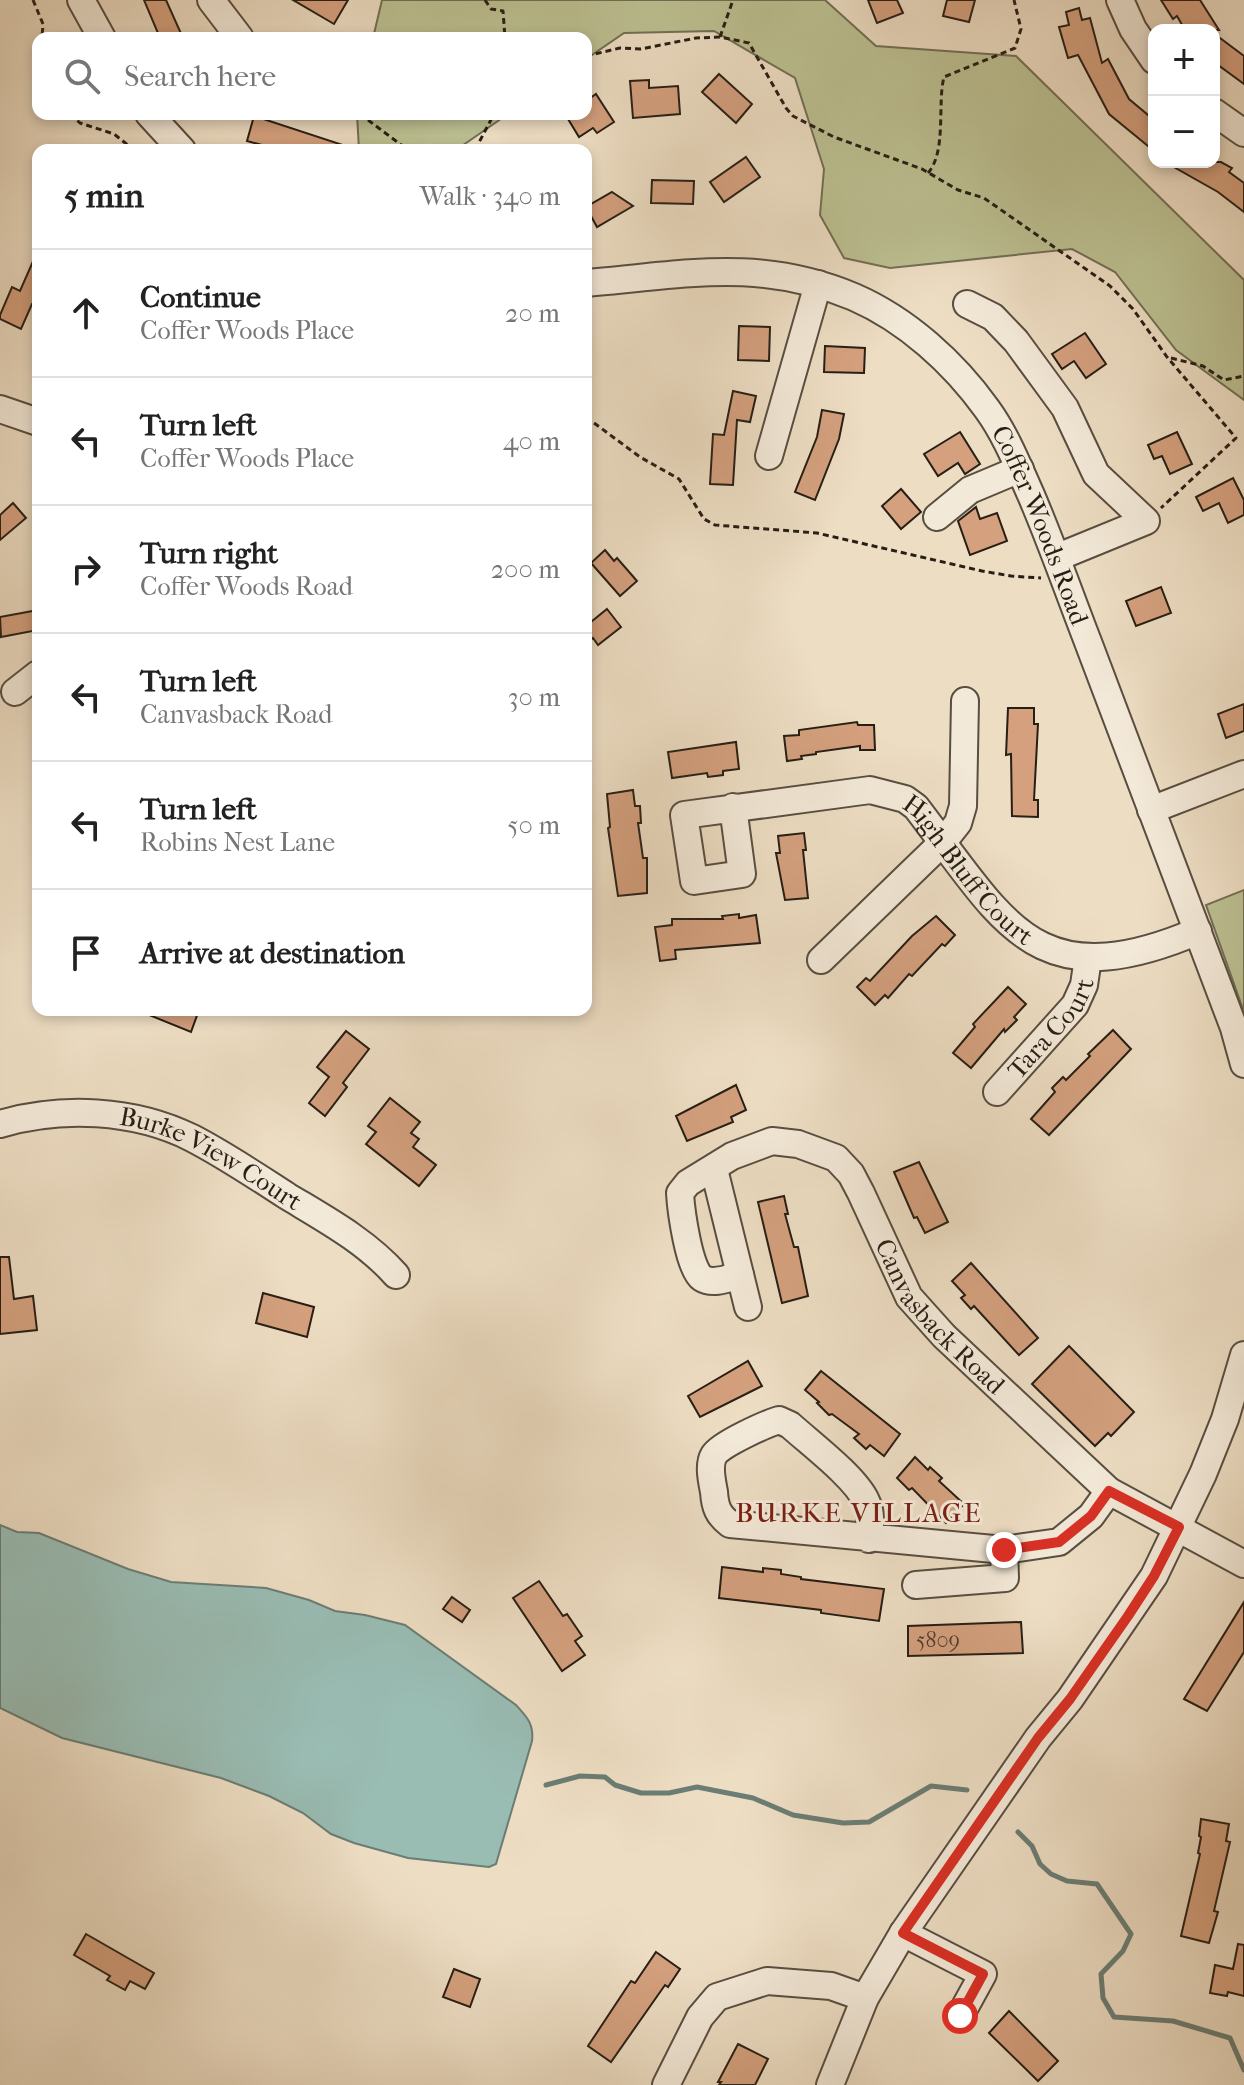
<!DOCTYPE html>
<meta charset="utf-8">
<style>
body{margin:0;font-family:"IM FELL French Canon",serif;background:#f6f6f6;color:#222}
.controls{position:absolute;right:24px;top:24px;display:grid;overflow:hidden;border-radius:16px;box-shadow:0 4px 12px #0003}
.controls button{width:72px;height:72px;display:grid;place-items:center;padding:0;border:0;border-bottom:2px solid #e0e0e0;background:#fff;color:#222;font:40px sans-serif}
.stop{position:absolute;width:24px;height:24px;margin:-18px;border:6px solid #d93025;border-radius:50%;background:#fff}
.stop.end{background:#d93025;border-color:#fff;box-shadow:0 2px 8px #0008}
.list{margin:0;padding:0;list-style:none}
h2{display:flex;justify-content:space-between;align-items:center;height:104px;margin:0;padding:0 32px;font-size:34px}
h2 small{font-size:26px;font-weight:400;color:#767676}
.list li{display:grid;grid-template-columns:52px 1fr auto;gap:24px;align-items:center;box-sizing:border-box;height:128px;padding:0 32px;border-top:2px solid #e0e0e0}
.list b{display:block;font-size:30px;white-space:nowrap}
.list p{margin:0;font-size:26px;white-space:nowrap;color:#767676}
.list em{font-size:26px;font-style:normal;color:#767676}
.icon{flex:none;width:44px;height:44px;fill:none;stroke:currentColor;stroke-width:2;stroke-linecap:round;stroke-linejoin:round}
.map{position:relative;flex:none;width:1244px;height:2085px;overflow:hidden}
.search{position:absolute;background:#fff;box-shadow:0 4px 12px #0003;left:32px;top:32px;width:560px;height:88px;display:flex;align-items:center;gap:20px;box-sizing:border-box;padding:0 28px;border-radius:16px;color:#767676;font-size:30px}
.panel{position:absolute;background:#fff;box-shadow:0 4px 12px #0003;left:32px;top:144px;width:560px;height:872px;border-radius:16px}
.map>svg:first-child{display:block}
.green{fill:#bcc092;stroke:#726f54;stroke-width:2}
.water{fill:#99bcb3;stroke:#6b7d74;stroke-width:2}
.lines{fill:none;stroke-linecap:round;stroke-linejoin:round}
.stream{stroke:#6b7d74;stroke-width:5}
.building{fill:#d4a07e;stroke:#271e15;stroke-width:2}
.minor-casing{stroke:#584e40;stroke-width:30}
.path{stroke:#271e15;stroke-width:3;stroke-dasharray:6 4;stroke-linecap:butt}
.minor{stroke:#f3e9d8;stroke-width:26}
.route{stroke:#d93025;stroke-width:10}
.labels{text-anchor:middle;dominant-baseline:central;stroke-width:6;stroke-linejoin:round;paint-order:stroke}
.number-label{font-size:22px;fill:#523e2f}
.street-label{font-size:26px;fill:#271e15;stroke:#f3e9d8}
.neighbourhood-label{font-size:28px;letter-spacing:2px;fill:#7a1f14;stroke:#f3e9d8}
</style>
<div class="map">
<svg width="1244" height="2085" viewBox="0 0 1244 2085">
<rect width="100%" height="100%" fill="#edddc3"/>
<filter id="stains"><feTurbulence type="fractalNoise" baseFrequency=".0025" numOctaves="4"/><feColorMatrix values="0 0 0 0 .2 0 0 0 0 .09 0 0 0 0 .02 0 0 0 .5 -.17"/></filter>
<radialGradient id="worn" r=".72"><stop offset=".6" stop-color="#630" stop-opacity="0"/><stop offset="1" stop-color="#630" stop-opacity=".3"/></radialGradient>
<g class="green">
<polygon points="382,0 825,0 876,46 1016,56 1244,280 1244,400 1176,350 1115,272 1072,249 890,268 844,258 820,215 824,169 795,78 714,31 624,33 586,59 586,38 373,38"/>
<polygon points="357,114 508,114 456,150 359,150"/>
<polygon points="1244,890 1244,1012 1206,905"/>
</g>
<path class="water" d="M0,1525L17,1532L39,1533L128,1569L171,1582L266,1588L309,1600L335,1611L365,1615L405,1625L516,1705C527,1717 534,1724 532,1741L496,1864L489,1867L408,1858L354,1843L331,1834L303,1813L269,1796L221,1778L62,1738L0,1708Z"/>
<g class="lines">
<g class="stream">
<polyline points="546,1785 580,1776 605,1777 615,1785 641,1793 669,1793 697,1787 753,1798 793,1815 843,1823 869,1822 931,1786 967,1790"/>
<polyline points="1018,1832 1032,1846 1040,1864 1051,1874 1067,1881 1097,1884 1131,1934 1123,1951 1101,1974 1103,1998 1114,2017 1173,2021 1230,2038 1244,2070"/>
</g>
</g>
<g class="building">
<polygon points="144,0 166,0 183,38 160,38"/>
<polygon points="293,0 348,0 334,24"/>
<polygon points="868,0 897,0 903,13 877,23"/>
<polygon points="947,0 975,0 969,22 943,16"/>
<polygon points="1161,0 1200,0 1219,30 1185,30 1177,16 1173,19"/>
<polygon points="1079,8 1082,20 1090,18 1102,63 1108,59 1129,99 1154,120 1154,151 1109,114 1078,55 1068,58 1059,27 1069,25 1066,12"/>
<polygon points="1220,38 1244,56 1244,84 1214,62 1214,47"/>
<polygon points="719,74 752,104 736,123 702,92"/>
<polygon points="649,80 649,88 678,86 680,114 633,118 630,81"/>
<polygon points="596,94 614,122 597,133 593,128 579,137 565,114 586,114 586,101"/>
<polygon points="254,116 352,148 351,150 280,150 247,141"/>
<polygon points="746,157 760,177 724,202 710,182"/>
<polygon points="1165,162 1221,162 1232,168 1229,172 1244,183 1244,212 1218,192"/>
<polygon points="652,180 694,181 693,204 651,203"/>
<polygon points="612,192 633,206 597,227 586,207"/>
<polygon points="38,250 38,306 32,304 21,329 0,319 0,315 12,287 20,291"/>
<polygon points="739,326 770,327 769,361 738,360"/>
<polygon points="1085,333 1106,364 1086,378 1074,361 1062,369 1052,354"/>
<polygon points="825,346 865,348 864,373 824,372"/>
<polygon points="733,391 756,396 750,422 737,420 733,485 710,484 713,434 724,435"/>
<polygon points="822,410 844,414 839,439 815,500 795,492 817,437"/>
<polygon points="960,432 980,464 965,474 958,463 938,476 924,454"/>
<polygon points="1177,432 1192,464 1170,474 1162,456 1154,459 1148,445"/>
<polygon points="1233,478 1244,500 1244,515 1228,523 1219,503 1203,511 1196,497"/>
<polygon points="901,489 921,512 901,529 882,506"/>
<polygon points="13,503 26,518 0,540 0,515"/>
<polygon points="976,507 980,519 997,513 1007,541 970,555 958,521"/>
<polygon points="605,550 614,561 617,558 637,581 620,596 591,563"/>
<polygon points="1161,587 1171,613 1136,626 1126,601"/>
<polygon points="607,609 621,627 598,645 593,638 586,644 586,626"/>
<polygon points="38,610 38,630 1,637 0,617"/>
<polygon points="1244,704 1244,731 1226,738 1218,714"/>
<polygon points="1008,708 1034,708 1034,724 1038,724 1034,800 1038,800 1038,817 1012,816 1011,754 1006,755"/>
<polygon points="857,722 858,725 874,725 875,750 860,750 860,746 816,752 816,754 801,756 802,759 787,761 784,736 799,735 799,730"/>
<polygon points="736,742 739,769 723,771 723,775 708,777 707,773 672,778 668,752"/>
<polygon points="633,790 635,806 640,806 641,823 638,823 643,858 647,858 647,893 618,896 608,828 610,827 607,794"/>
<polygon points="804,833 806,850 803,850 808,898 785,900 776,853 780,853 778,836"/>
<polygon points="739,914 739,918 756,915 760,943 675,950 676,959 660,961 655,927 672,925 672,919 723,919 722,916"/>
<polygon points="936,916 955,935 945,946 942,944 912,976 909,974 888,998 885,995 875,1005 857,987 866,978 870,981 912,936"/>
<polygon points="1008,987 1026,1004 1014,1017 1017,1020 1005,1032 1004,1029 971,1068 953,1053 975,1027 973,1024"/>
<polygon points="137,1010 199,1010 191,1032"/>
<polygon points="1113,1030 1131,1049 1049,1135 1031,1119 1055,1092 1052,1088 1063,1077 1066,1080 1090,1056 1088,1054"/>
<polygon points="346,1031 369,1049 343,1083 347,1087 325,1116 309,1103 329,1077 317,1067"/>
<polygon points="736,1085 746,1110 731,1117 733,1122 687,1141 676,1116"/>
<polygon points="390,1098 420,1122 411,1133 419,1139 413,1147 436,1165 419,1186 366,1144 376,1132 368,1126"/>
<polygon points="919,1162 948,1222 925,1233 917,1217 914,1218 894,1172"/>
<polygon points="784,1196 788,1214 785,1214 794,1247 798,1247 808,1296 782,1303 758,1202"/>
<polygon points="0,1257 9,1257 14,1299 33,1296 37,1330 0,1334"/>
<polygon points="971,1263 1038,1338 1019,1355 974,1306 971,1309 961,1298 965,1295 952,1281"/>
<polygon points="263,1293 314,1307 307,1337 256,1323"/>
<polygon points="1069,1346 1134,1412 1111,1436 1108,1433 1095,1446 1032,1384"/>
<polygon points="748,1361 762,1386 700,1417 688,1396"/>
<polygon points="821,1371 900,1434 884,1456 870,1445 866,1449 854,1438 859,1434 832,1414 829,1415 817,1403 819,1402 805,1390"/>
<polygon points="915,1457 928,1470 930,1467 942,1478 939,1481 964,1504 946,1523 912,1488 909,1490 897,1478"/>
<polygon points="722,1567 763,1572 763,1568 781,1570 781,1574 801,1577 801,1579 884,1589 879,1621 821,1613 821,1610 719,1598"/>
<polygon points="539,1581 563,1616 567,1614 582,1636 575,1641 585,1655 562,1671 513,1598"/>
<polygon points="452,1597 470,1610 462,1622 443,1609"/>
<polygon points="1244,1602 1244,1652 1207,1711 1184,1699"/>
<polygon points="1021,1622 1023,1653 908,1656 908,1626"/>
<polygon points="1201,1819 1229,1824 1226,1841 1230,1842 1214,1911 1218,1912 1209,1943 1181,1936 1200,1854 1198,1853 1201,1837 1199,1836"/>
<polygon points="86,1934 154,1973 145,1989 130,1981 125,1990 107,1980 110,1976 74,1955"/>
<polygon points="1238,1944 1244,1945 1244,1996 1228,1992 1227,1996 1210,1993 1215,1965 1233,1969"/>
<polygon points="656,1952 680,1969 668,1987 665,1985 611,2062 588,2046 631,1981 635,1983"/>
<polygon points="454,1969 480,1979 470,2007 443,1997"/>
<polygon points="1009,2011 1058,2061 1038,2081 989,2033"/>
<polygon points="738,2044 768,2059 755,2085 719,2085 721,2082 718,2082"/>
</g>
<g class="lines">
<defs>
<g id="minor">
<polyline points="81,0 102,38"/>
<polyline points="211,0 240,38"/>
<polyline points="1120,0 1133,29 1154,60"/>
<polyline points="1214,112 1244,133"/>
<polyline points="149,114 182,150"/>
<path id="s1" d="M586,283C684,275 759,257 854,297C907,320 954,363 987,409C1006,435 1018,466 1031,495C1052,544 1069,593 1088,642C1136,771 1186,899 1234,1028L1244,1064"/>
<polyline points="967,304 993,317 1016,341 1065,408 1096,474 1146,521 1058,557"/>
<polyline points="0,409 38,422"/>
<polyline points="769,456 818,284"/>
<polyline points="937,517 970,490 1020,469"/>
<polyline points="15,692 38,674"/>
<path id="s2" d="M733,807L742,874L694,881L684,815L870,790L905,799L916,807C1005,923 1035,1000 1198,931"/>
<polyline points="1151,810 1244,774"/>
<polyline points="821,960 943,842 958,823 963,806 965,701"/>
<path id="s3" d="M997,1092L1075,1005L1084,985L1088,958"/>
<path id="s4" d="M0,1124C61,1106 134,1109 192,1138C225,1155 256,1176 287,1196C325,1219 366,1241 396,1275"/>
<polyline points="714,1169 748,1307"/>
<path id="s5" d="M740,1275C729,1278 713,1285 702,1278C689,1270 681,1210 680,1193L688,1183L732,1156L772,1141L798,1144L836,1158L851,1174L861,1193L909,1297L944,1336L1109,1491L1244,1564"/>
<path d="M869,1539C870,1526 872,1513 866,1501C855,1477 811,1444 790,1425L779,1420C766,1424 721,1444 714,1455C708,1465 712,1481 714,1492C715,1507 718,1515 730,1524L1004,1550L1059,1542L1091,1516L1109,1491"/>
<polyline points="916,1585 1005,1578 1004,1550"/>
<polyline points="903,1933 983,1974 960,2016"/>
<polyline points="666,2085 700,2017 717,1997 767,1981 831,1986 865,1998"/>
<polyline points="830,2085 865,1998 903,1933 1038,1738 1070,1699 1154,1576 1203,1474 1225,1419 1244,1355"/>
</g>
</defs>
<use href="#minor" class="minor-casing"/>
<g class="path">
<polyline points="33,0 43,24 42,38"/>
<polyline points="485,0 491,9 503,11 505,38"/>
<polyline points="720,37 733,0"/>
<polyline points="586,56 620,48 641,49 696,38 720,37 749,43 786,108 793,116 834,137 922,169 958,190 984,198 1110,286 1133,309 1167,357 1236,438 1161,508"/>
<polyline points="70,114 80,123 114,134 134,150"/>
<polyline points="360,114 408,150"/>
<polyline points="475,150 494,114"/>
<path d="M928,173C947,151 937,104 944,77L1015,48L1021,29L1014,0"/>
<polyline points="1171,358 1203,366 1224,380 1244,376"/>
<polyline points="586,417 640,457 679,479 704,519 715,525 817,533 982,571 1011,576 1041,578"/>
</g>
<use href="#minor" class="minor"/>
</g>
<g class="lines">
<polyline class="route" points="960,2016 983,1974 903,1933 1038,1738 1070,1699 1128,1616 1154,1576 1179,1527 1109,1491 1091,1516 1059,1542 1004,1550"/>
</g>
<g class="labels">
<g class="number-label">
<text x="938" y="1640">5809</text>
</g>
<g class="street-label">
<text stroke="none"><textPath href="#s1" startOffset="576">Coffer Woods Road</textPath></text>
<text stroke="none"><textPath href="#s2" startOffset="502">High Bluff Court</textPath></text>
<text stroke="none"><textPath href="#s3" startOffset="84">Tara Court</textPath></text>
<text stroke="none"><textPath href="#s4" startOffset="222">Burke View Court</textPath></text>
<text stroke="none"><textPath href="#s5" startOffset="494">Canvasback Road</textPath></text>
</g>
<g class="neighbourhood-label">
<text x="859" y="1512">BURKE VILLAGE</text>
</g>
</g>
<rect width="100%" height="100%" filter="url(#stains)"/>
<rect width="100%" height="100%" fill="url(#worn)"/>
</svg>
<div class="controls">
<button>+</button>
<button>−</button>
</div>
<div class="stop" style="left:960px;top:2016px"></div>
<div class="stop end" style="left:1004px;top:1550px"></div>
<div class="search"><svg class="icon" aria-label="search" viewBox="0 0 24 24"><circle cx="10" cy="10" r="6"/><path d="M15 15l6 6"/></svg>Search here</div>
<section class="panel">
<h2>5 min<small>Walk · 340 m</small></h2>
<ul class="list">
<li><svg class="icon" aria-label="ahead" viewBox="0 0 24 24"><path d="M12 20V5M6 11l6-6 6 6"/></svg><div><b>Continue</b><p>Coffer Woods Place</p></div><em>20 m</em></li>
<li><svg class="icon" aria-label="left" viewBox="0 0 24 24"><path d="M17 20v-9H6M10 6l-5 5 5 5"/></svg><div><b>Turn left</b><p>Coffer Woods Place</p></div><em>40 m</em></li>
<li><svg class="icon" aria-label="right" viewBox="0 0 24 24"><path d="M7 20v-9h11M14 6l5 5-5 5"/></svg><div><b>Turn right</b><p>Coffer Woods Road</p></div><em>200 m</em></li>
<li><svg class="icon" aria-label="left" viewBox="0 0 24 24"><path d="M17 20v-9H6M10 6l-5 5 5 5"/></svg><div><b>Turn left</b><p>Canvasback Road</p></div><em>30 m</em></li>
<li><svg class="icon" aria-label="left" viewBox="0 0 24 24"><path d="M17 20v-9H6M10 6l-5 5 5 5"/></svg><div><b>Turn left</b><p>Robins Nest Lane</p></div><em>50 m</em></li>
<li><svg class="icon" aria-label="arrive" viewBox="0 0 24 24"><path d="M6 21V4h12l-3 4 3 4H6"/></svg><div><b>Arrive at destination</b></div></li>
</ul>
</section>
</div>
